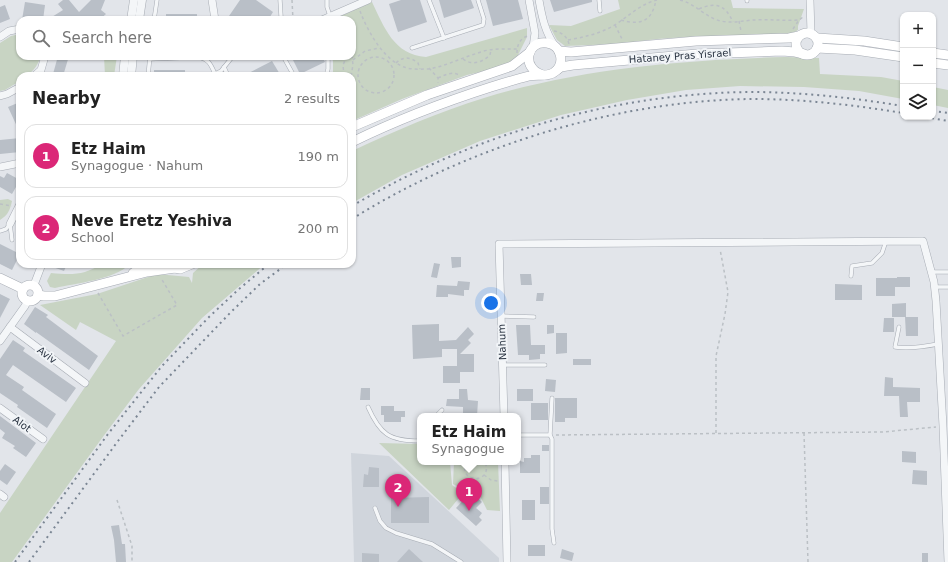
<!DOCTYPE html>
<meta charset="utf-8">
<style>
body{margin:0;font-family:"DejaVu Sans",sans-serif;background:#f2f2f2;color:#222}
.controls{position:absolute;right:12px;top:12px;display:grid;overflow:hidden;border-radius:8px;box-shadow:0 1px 3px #0004}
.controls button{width:36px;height:36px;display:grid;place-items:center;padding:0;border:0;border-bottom:1px solid #e0e0e0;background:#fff;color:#222;font:20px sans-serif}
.you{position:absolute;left:491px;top:303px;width:14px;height:14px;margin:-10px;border:3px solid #fff;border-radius:50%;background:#1a73e8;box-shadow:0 0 0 6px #1a73e833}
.badge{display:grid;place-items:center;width:26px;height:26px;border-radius:50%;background:#db2777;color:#fff;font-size:13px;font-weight:700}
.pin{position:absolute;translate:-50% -33px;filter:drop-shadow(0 1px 2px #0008)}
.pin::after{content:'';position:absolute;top:21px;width:14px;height:12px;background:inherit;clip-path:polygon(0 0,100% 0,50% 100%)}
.popup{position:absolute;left:417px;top:413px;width:104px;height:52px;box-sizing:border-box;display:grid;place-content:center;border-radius:8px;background:#fff;filter:drop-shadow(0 1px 3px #0005);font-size:13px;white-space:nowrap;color:#767676}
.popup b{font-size:15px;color:#222}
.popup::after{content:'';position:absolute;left:50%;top:100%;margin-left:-8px;border:8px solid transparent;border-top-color:#fff}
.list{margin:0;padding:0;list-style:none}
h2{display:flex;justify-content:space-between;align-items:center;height:52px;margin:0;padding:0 16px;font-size:17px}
h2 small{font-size:13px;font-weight:400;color:#767676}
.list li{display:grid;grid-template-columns:26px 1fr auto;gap:12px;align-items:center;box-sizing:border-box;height:64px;margin:0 8px 8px;padding:0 8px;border:1px solid #e0e0e0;border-radius:12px}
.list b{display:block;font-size:15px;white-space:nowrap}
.list p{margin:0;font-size:13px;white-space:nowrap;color:#767676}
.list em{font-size:13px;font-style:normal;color:#767676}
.icon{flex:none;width:22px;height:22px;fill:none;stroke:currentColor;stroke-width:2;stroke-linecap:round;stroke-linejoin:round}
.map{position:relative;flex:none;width:948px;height:562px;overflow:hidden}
.search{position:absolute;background:#fff;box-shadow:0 1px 3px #0004;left:16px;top:16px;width:340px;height:44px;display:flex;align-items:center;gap:10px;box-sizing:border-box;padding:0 14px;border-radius:12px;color:#767676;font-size:15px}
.panel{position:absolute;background:#fff;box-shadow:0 1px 3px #0004;left:16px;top:72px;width:340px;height:196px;border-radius:12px}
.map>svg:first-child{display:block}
.built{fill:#d0d5dc}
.green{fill:#c8d4c3}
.building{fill:#b9bfc7}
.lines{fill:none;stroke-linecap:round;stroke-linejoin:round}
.service-casing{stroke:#a7acb4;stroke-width:4.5}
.minor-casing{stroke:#a7acb4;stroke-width:8}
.tertiary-casing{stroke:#a7acb4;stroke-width:9}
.secondary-casing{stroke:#a7acb4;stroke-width:10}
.path{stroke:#bbc0c5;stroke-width:1.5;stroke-dasharray:3 3;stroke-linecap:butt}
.service{stroke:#f4f6f8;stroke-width:3.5}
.minor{stroke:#f4f6f8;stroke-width:7}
.tertiary{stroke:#f4f6f8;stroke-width:8}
.secondary{stroke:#fff;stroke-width:9}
.rail{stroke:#7b8694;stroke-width:2;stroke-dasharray:2 4;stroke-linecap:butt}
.labels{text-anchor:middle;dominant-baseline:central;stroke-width:4;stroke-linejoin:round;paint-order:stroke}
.street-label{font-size:10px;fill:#2a3442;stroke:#f1f4f7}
</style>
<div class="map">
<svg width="948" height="562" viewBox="0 0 948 562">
<rect width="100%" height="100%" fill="#e2e5ea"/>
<polygon class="built" points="351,453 389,456 499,558 499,562 354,562"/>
<g class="green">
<polygon points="618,0 731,0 733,8 804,9 798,26 798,30 791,34 686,37 657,39 617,44 565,46 557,40 549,25 571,26 620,9"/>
<path d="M372,2C384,27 394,55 426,57L527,28V37L517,57L502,67L467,75L402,99L352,121V76H333V61L331,56H352V20H332Z"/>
<path d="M20,34V56H41C38,65 34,70 27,76H20V81L5,90L0,91V43L11,36Z"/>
<polygon points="104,56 117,56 114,76 102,76 105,76"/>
<path d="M785,57L819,58L820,74L881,77L903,81V99L859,91L804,87L740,86L686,90L627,100L561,115L480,141L402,175L352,203V151C395,131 438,112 484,98C582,68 683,60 785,57Z"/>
<polygon points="933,87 948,90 948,108 933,105"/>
<path d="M8,199L12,201C10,210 8,215 0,220V200Z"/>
<path d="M102,264H130C114,280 76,283 55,288L50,287L47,281L51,273C73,275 84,275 102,264Z"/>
<polygon points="203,264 265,264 202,318 139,389 105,434 12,562 0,562 0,513 116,341 80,322 76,330 40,305 97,294 157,274 189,277 192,283 193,273"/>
<polygon points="379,443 420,444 420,462 450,462 452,485 463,493 449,510"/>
<polygon points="454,462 498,462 500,511 487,510 478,492 464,490 453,484"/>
</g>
<g class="building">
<polygon points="63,0 69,0 79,12 91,0 105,0 101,10 106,14 99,20 47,20 63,10 58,4"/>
<polygon points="240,0 256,0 273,12 268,20 236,20 229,16"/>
<polygon points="401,0 420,0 427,22 398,32 389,4"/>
<polygon points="439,0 471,0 474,8 444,18"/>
<polygon points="486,0 518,0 523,19 493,26"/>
<polygon points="550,0 592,0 592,2 554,12"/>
<polygon points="25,2 45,5 43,20 22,20"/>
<polygon points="5,5 10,19 0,23 0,7"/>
<rect x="166" y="14" width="31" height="6"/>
<polygon points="58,56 69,56 63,76 53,74"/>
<polygon points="291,56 322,56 325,62 300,74"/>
<polygon points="272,61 281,76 243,76"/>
<rect x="154" y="70" width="31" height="6"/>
<polygon points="20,102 20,133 8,107"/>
<polygon points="20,138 20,152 0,154 0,140"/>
<polygon points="7,173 20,180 12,194 0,187 0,176 4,178"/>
<polygon points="0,244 20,254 12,270 0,264"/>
<polygon points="451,257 461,257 461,267 452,268"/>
<polygon points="434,263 440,264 437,278 431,277"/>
<polygon points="47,264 67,264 64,271 47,265"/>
<polygon points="520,274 531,274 532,285 521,285"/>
<polygon points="897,277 910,277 910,287 895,287 895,296 876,296 876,278 897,278"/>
<polygon points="458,281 470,282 469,290 464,290 464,296 448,294 448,297 436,297 437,285 457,286"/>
<polygon points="835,284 862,285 862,300 835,300"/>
<polygon points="537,293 544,293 543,301 536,301"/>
<polygon points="0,294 10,299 0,318"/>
<polygon points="906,303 906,317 892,317 892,304"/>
<polygon points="35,307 48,315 46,317 98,356 89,370 36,332 36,333 24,324"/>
<polygon points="905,317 918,317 918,336 906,336"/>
<polygon points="884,318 894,318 894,332 883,332"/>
<polygon points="439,324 439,341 456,340 468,327 474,334 468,340 471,343 460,354 474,354 474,372 460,372 460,383 443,383 443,366 457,366 457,349 442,349 442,357 413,359 412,325"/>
<polygon points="516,325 530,325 531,345 545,345 545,354 540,354 540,359 529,360 529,355 518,355"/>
<polygon points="547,325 554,325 554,333 547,334"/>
<polygon points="556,333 567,333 567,353 556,354"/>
<polygon points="13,340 25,348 23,351 76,388 66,402 13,365 6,375 24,387 22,390 56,414 47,428 17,407 18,405 0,393 0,359"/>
<rect x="573" y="359" width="18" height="6"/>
<polygon points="885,377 893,378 893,387 920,388 920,402 907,402 908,417 900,417 899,396 884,396"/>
<polygon points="546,379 556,380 555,392 545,391"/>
<polygon points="361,388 370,388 370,400 360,400"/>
<polygon points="459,389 467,389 468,400 478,401 477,416 463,416 463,407 446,406 447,399 459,399"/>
<rect x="517" y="389" width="16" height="12"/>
<polygon points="555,398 577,398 577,418 565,418 565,422 555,422"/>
<rect x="531" y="403" width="17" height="17"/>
<polygon points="381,406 394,406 394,411 405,411 405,417 401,417 401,422 384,422 384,415 381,415"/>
<polygon points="0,416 36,443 26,457 13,448 15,446 2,438 5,433 0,429"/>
<rect x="542" y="445" width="7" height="6"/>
<polygon points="902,451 916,452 916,463 902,462"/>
<polygon points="531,455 540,455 540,473 520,473 520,461 524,462 524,458 531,458"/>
<polygon points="5,464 16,472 7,485 0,480 0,471"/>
<polygon points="369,467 379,468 379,487 363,487 364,474 368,475"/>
<polygon points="913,470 927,471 927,485 912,484"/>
<rect x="540" y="487" width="9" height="17"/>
<polygon points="471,492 482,502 476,508 482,513 479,517 482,520 476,526 456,508"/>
<polygon points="429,497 429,523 391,523 391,498"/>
<rect x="522" y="500" width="13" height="20"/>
<polygon points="119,525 122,544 125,544 126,562 116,562 114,540 111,526"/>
<rect x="528" y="545" width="17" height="11"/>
<polygon points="409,549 423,562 397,562"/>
<polygon points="562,549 574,553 572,561 560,558"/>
<polygon points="362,553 379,554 379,562 362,562"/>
<rect x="922" y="553" width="6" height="9"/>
</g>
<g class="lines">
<defs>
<g id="service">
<polyline points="280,0 281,16"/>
<polyline points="327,0 327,7 330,16"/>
<polyline points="429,0 444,38"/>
<polyline points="599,0 600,11"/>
<polyline points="747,1 747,0"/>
<polyline points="154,20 157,0"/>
<polyline points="412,48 483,25 484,19 478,0"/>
<polyline points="283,56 294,76"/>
<path d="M150,59L198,57C209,59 211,65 215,74"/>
<polyline points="224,67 228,76"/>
<polyline points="148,76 150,56"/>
<polyline points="210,76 221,71 233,56"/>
<polyline points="326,76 328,69 328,56"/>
<polyline points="10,224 12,240"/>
<polyline points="0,231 6,229 10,224"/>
<polyline points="931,272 948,272"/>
<polyline points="851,276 852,266 872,263 882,253 886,241"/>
<polyline points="935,287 948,287"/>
<polyline points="501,316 534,317"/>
<path d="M899,327L895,347C910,349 923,347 938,344"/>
<polyline points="502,365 545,365"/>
<path d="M368,407C380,434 389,441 420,441"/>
<polyline points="436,416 442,410"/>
<polyline points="518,435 550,435 552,398"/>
<polyline points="550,435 552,439 552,529 554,543"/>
<polyline points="375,508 380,521 386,528 396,533 432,544 461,562"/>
</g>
<g id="minor">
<polyline points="212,0 215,20"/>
<polyline points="529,0 535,33 533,47"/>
<path d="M539,0C542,17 545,32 555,46"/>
<polyline points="810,0 811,34"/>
<polyline points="322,20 368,0"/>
<polyline points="0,37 9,31 20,29"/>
<polyline points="34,76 41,70 45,56"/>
<polyline points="0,96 7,94 20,87"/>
<polyline points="0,167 20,163"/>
<polyline points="10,224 20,204"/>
<polyline points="34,285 42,264"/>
<polyline points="10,327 85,383"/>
<polyline points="0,341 25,306 28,300"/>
<polyline points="0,408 43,439"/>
<polyline points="504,416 499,244 923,241 934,282 936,301 943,426 948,562"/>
<polyline points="505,462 507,562"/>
<polyline points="0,494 4,497"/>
</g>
<g id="tertiary">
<polyline points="131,20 134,0"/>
<polyline points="139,20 142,0"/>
<polyline points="123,76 125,56"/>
<polyline points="131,76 133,56"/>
</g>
<g id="secondary">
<circle cx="807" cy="44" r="11"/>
<polyline points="817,38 864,41 903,47"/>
<polyline points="817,48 855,50 903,57"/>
<polyline points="559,51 571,52 696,41 789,38 799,36"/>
<polyline points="933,53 948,55"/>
<polyline points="933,63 948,65"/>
<polyline points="557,70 561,67 573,65 697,54 782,51 795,52 804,54"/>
<polyline points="352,127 427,95 512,66 530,52"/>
<path d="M352,142C397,120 444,102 491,87C504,83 517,79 529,76C537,74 546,77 553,73C566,65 562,45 547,43C526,40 521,69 543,75"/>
<polyline points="170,267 180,269 192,264"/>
<polyline points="133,273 145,264"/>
<polyline points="0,278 23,289"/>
<circle cx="30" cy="293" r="8"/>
<polyline points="38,295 44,296 55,296 147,272 175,268"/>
</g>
</defs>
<use href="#service" class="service-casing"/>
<use href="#minor" class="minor-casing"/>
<use href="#tertiary" class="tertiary-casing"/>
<use href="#secondary" class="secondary-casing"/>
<g class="path">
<polyline points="292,0 293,20"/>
<path d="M680,0C696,4 706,18 721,21C732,24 745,20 755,20C770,19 784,21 799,20"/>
<path d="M699,9C715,2 725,4 733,22"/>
<path d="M360,11C368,32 383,59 404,67C411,70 421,69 429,69C446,66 461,58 478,53C490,48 504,49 517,49"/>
<path d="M621,20C641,26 652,21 656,0"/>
<polyline points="739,21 741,31"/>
<polyline points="615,25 622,39"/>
<polyline points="793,29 799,20 803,17"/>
<path d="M554,31C561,32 567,36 569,44"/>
<path d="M568,40C584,37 599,34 613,26C628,17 640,4 657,0"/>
<path d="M517,53C517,45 520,38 528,36"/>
<circle cx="376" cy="75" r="18"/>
<path d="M463,59C472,66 483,62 490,55L491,50"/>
<polyline points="353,60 365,51 379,48"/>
<path d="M396,63C403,56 411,57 418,63L420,69"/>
<polyline points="429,68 438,78 438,83"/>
<polyline points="344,76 343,65 347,56"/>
<polyline points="351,76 353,65 352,56"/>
<path d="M438,78C445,75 452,71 459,75"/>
<polyline points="0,204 12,206"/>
<polyline points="98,293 123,336 177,305 161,278"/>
<polyline points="716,433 716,356 725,314 728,292 720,249"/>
<polyline points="804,433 808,562"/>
<polyline points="556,435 883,432 936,427"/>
<path d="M466,462C457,484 494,484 485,462"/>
<polyline points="484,475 491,480 498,481"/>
<polyline points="117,500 132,546 132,562"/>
</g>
<use href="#service" class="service"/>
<use href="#minor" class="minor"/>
<use href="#tertiary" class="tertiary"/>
<use href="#secondary" class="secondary"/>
<g class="rail">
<polyline points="933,111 948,113"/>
<polyline points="926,117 948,121"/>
<path d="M352,206C473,135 611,93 752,92C802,92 854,98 903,106"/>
<path d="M352,219C467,147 617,100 753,99C803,99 854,105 903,113"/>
<polyline points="15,562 108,434 162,366 209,317 239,289 269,264"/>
<polyline points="29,562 118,441 159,387 231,312 260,284 287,264"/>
</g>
</g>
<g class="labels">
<g class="street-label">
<text transform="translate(680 56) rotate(-4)">Hataney Pras Yisrael</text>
<text transform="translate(502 342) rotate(-92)">Nahum</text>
<text transform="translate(47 355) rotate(37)">Aviv</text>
<text transform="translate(22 424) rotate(36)">Alot</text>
</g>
</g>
</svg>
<div class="controls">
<button>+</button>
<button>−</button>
<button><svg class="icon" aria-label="layers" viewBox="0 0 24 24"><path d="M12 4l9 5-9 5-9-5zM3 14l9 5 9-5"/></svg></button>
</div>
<div class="you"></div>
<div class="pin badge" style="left:469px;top:511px">1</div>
<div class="popup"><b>Etz Haim</b>Synagogue</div>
<div class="pin badge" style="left:398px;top:507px">2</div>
<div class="search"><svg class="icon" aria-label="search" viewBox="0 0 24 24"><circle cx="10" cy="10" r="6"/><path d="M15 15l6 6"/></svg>Search here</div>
<section class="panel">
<h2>Nearby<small>2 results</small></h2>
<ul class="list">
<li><span class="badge">1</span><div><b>Etz Haim</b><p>Synagogue · Nahum</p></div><em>190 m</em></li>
<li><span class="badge">2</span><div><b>Neve Eretz Yeshiva</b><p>School</p></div><em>200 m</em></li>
</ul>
</section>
</div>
